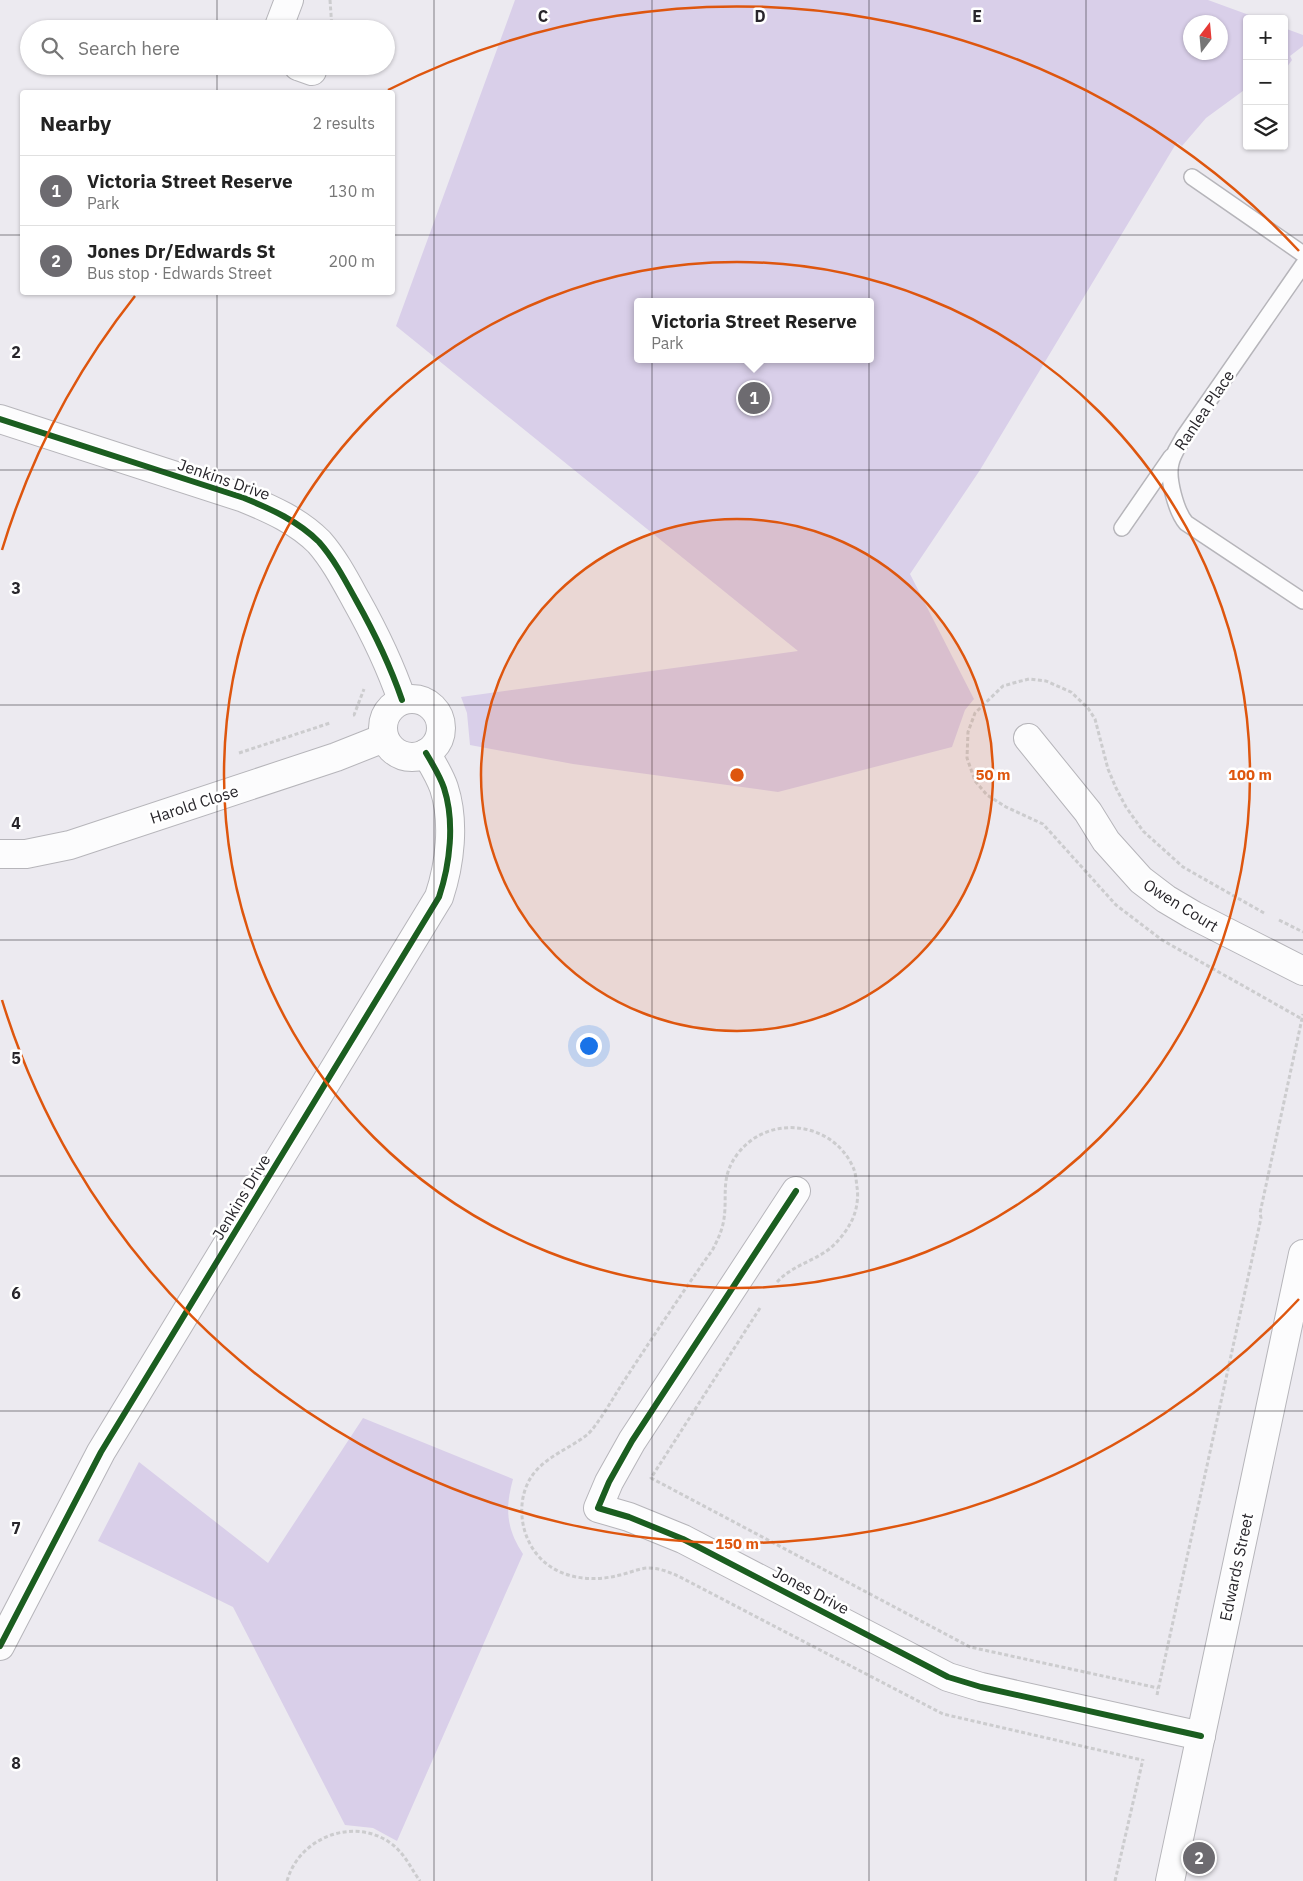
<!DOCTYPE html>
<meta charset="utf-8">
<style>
body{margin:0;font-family:"IBM Plex Sans",sans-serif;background:#f6f6f6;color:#222}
.controls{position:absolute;right:15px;top:15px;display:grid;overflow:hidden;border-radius:5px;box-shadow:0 1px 4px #0004}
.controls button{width:45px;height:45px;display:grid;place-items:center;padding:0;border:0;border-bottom:1px solid #e0e0e0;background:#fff;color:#222;font:25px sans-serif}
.compass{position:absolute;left:1183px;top:15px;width:45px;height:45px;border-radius:50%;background:#fff;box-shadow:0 1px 4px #0004;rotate:16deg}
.you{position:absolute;left:588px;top:1045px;width:18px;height:18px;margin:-12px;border:4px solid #fff;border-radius:50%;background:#1a73e8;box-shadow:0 0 0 8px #1a73e833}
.badge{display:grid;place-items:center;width:32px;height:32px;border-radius:50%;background:#6d6b70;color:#fff;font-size:16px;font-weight:700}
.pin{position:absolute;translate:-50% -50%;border:2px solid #fff;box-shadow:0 1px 5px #0006}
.popup{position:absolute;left:634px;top:298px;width:240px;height:65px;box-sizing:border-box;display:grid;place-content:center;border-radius:5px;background:#fff;filter:drop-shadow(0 1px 4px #0005);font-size:16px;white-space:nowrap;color:#767676}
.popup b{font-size:19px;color:#222}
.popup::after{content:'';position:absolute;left:50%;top:100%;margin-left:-10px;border:10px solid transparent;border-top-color:#fff}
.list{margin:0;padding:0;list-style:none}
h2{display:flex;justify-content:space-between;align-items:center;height:65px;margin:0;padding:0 20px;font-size:21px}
h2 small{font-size:16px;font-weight:400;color:#767676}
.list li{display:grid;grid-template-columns:32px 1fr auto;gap:15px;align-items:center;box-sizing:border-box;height:70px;padding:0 20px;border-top:1px solid #e0e0e0}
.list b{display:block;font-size:19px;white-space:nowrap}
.list p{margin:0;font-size:16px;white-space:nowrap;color:#767676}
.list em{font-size:16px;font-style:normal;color:#767676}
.icon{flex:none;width:28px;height:28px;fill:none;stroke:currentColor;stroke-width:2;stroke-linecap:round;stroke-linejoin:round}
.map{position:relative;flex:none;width:1303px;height:1881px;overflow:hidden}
.search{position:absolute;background:#fff;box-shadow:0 1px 4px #0004;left:20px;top:20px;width:375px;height:55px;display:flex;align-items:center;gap:12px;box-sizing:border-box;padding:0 18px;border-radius:28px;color:#767676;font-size:19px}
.panel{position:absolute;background:#fff;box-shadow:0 1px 4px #0004;left:20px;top:90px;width:375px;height:205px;border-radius:5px}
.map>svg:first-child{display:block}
.green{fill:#d9cfe9;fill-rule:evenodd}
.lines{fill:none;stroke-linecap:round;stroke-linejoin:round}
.lane-casing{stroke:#b6b5ba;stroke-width:18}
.street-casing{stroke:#b6b5ba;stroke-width:30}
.path{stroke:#ccccce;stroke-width:3;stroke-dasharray:4 2.5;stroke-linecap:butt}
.lane{stroke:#fcfcfd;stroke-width:15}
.street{stroke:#fcfcfd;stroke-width:28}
.cycleway-casing{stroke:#fff;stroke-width:9}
.cycleway{stroke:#1b5e20;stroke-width:6}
.grid{fill:none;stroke:#28262b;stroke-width:1;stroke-opacity:0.55}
.ring{fill:none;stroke:#de560e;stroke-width:2.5}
.labels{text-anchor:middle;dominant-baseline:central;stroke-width:5;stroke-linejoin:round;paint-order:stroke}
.street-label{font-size:16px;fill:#28262b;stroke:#fff}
.grid-label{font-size:16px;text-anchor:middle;font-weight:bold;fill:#28262b;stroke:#fff;stroke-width:5;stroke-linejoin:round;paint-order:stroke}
.centre{fill:#de560e;stroke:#fff;stroke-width:2.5}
.ring-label{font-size:15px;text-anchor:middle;font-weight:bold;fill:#de560e;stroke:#fff;stroke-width:5;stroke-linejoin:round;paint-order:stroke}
</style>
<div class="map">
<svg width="1303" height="1881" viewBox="0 0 1303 1881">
<rect width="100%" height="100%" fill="#eceaf0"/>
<g class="green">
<path d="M515,0H1208L1260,19H1247V88L1206,118L1182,146L1177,142L980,470L910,574L974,699L965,710L952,747L778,792L573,764L470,745L467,713L461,697L798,651L396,326ZM1190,22H1220V52H1190ZM638,302H870V359H638Z"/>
<polygon points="1284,28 1303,35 1303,46 1290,56 1292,60 1284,71"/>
<path d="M363,1418L513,1479C505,1508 506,1528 523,1554L397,1841L373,1828L345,1825L233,1607L98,1541L139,1462L268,1563Z"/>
</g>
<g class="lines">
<defs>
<g id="lane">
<polyline points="1192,177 1303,254"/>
<path d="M1303,265L1183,438C1179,446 1173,454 1171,463C1167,478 1176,511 1186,523L1303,601"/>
<polyline points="1122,528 1171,457"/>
</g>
<g id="street">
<polyline points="278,29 289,0"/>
<polyline points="298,66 312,71"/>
<path d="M0,419L244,498C271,509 298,521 319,542C334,559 345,580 356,600C374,632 390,665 402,700"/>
<circle cx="412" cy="728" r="29"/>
<polyline points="1028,738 1088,812 1106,841 1141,880 1166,899 1193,915 1303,971"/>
<polyline points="0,854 26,854 70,845 336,757 384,738"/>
<polyline points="796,1191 632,1441 609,1482 598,1508 629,1517 683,1539 948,1677 981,1687 1201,1736"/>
<path d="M0,1646L101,1452L439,897C450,864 455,822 444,788C440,776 433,765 426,753"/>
<polyline points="1170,1881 1303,1254"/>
</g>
</defs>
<use href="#lane" class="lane-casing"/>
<use href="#street" class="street-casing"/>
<g class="path">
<polyline points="330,0 332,29"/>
<polyline points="353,715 354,715 364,689"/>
<polyline points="239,753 330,723"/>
<polyline points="1264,913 1183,867 1143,831 1126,807 1116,788 1108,769 1095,719 1088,708 1071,692 1046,681 1029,679 1017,682 1003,686 975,713 968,732 967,758 975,781 987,795 1006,807 1043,824 1116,905 1162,940 1302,1019"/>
<polyline points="1279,920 1303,932"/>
<path d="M777,1282C792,1266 811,1262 828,1250C837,1243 845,1233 850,1224C856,1214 859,1199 857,1187C856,1180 856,1172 852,1165C831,1122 770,1114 739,1152C718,1178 729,1197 723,1224C721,1233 717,1241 713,1249C682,1293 652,1338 622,1384C615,1395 597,1426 588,1434C566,1452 535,1459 525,1490C516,1517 526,1551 551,1567C571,1580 597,1581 620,1575C630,1573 639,1568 649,1568C659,1568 669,1572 678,1576L943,1714L1142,1760"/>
<polyline points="760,1308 651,1478 970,1647 1158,1688"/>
<polyline points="1157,1695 1261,1218 1260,1213 1303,1014"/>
<path d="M287,1881C299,1838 352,1817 389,1842C404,1852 410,1867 420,1881"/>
<polyline points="1115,1881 1143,1759"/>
</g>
<use href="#lane" class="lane"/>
<use href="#street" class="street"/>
<defs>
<g id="cycleway">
<path d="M0,419L244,498C271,509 298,521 319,542C334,559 345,580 356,600C374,632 390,665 402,700"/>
<polyline points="796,1191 632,1441 609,1482 598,1508 629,1517 683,1539 948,1677 981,1687 1201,1736"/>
<path d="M0,1646L101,1452L439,897C450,864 455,822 444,788C440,776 433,765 426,753"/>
</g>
</defs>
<use href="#cycleway" class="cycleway-casing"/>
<use href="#cycleway" class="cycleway"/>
</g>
<path class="grid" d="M217,0V29M434,0V1881M652,0V1881M869,0V1881M1086,0V1881M217,66V92M0,235H22M392,235H1303M217,292V1881M0,470H1303M0,705H1303M0,940H1303M0,1176H1303M0,1411H1303M0,1646H1303"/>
<circle cx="737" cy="775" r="256" fill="#de560e" fill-opacity=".12"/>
<g class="ring">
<circle cx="737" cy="775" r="256"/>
<circle cx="737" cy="775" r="513"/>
<path d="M1299 1299A769 769 0 0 1 2 1000M2 550A769 769 0 0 1 135 296M388 90A769 769 0 0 1 1299 251"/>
</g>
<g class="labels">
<g class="street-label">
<text transform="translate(1204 410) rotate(-56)">Ranlea Place</text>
<text transform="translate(224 479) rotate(19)">Jenkins Drive</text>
<text transform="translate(194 804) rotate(-18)">Harold Close</text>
<text transform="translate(1181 905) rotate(32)">Owen Court</text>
<text transform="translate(241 1197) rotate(-59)">Jenkins Drive</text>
<text transform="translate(1236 1567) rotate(-78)">Edwards Street</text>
<text transform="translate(811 1590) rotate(28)">Jones Drive</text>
</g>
</g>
<g class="grid-label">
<text x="543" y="22">C</text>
<text x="760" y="22">D</text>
<text x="977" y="22">E</text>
<text x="16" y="358">2</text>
<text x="16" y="594">3</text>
<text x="16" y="829">4</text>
<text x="16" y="1064">5</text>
<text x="16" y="1299">6</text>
<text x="16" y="1534">7</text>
<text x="16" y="1769">8</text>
</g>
<circle cx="737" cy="775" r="8" class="centre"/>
<g class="ring-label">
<text x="993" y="780">50 m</text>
<text x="1250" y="780">100 m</text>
<text x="737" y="1549">150 m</text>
</g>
</svg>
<div class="controls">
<button>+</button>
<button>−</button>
<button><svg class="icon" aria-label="layers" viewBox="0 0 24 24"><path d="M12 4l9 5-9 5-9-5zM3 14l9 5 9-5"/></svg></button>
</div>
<svg class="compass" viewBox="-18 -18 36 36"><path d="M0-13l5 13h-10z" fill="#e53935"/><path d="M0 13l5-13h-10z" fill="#767676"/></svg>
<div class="you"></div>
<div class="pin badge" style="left:754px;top:398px">1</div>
<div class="popup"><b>Victoria Street Reserve</b>Park</div>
<div class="pin badge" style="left:1199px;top:1858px">2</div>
<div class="search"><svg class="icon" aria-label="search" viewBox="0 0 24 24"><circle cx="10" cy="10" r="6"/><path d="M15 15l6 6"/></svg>Search here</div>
<section class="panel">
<h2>Nearby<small>2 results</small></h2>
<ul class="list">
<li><span class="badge">1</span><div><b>Victoria Street Reserve</b><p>Park</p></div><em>130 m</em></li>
<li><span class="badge">2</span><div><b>Jones Dr/Edwards St</b><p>Bus stop · Edwards Street</p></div><em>200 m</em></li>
</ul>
</section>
</div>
